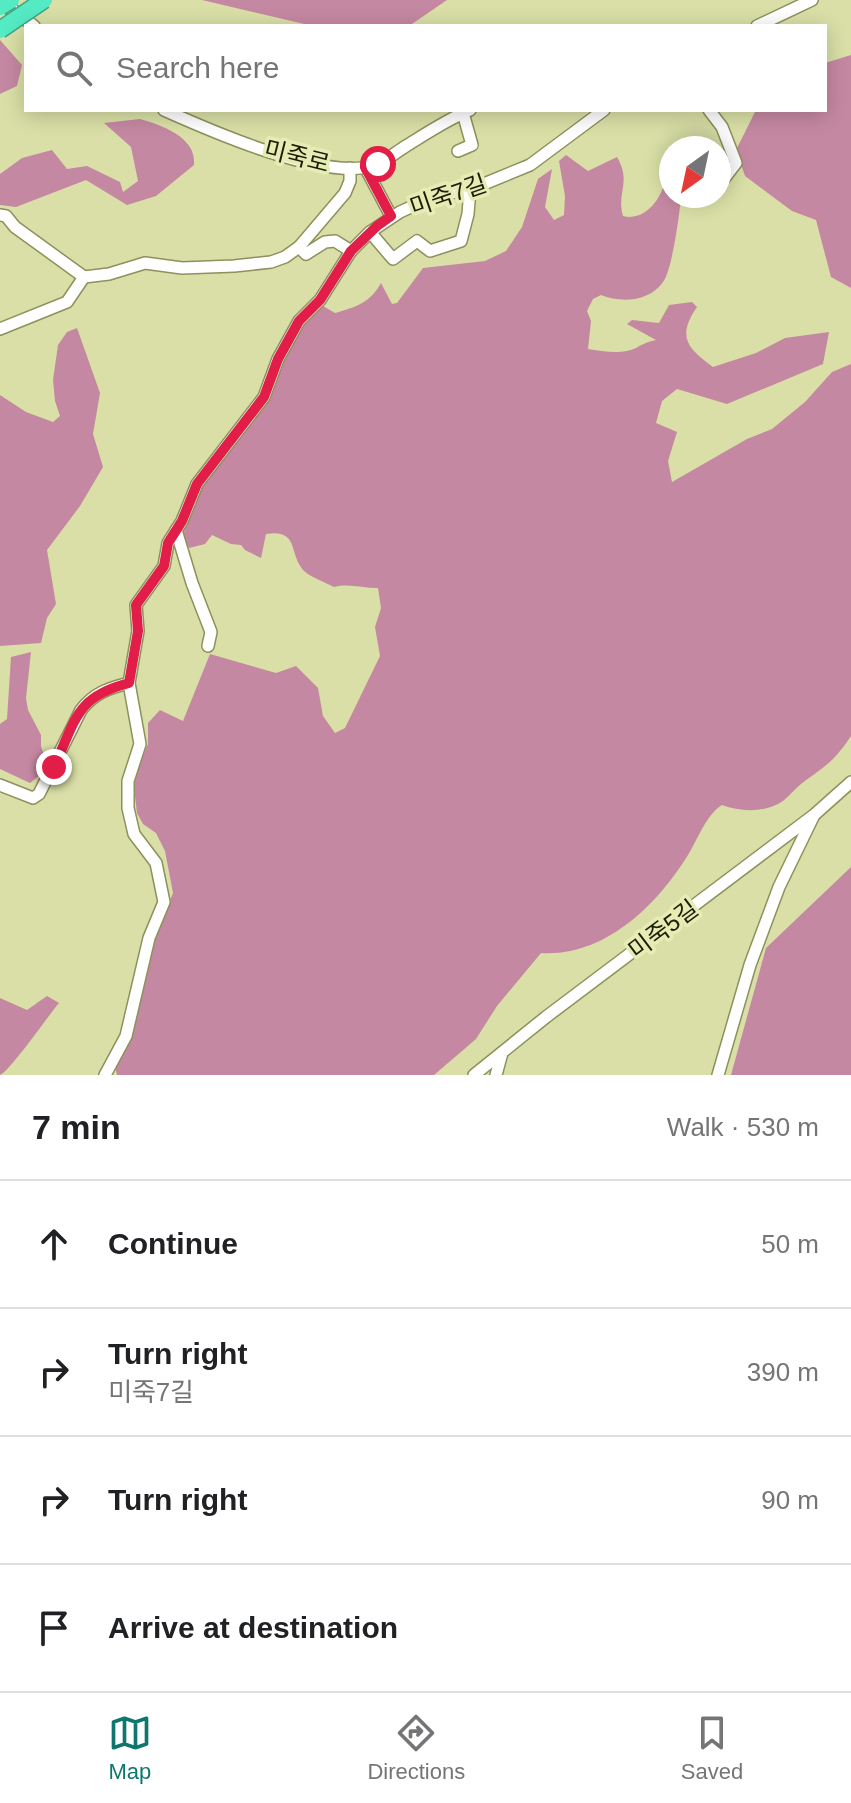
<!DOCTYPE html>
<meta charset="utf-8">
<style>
body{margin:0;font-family:Helvetica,"Noto Sans KR",sans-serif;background:#f2f2f2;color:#202124}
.compass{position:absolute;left:659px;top:136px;width:72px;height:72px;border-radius:50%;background:#fff;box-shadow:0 4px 20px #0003;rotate:213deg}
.stop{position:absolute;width:24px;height:24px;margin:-18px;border:6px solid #e11d48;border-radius:50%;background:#fff}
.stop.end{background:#e11d48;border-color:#fff;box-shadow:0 2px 8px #0008}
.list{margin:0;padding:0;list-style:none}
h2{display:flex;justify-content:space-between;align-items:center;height:104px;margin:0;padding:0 32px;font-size:34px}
h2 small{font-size:26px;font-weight:400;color:#757577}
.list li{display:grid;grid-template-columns:52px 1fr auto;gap:24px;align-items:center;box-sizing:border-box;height:128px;padding:0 32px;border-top:2px solid #e0e0e0}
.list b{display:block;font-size:30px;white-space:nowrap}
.list p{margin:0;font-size:26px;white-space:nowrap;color:#757577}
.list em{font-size:26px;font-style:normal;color:#757577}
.icon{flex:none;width:44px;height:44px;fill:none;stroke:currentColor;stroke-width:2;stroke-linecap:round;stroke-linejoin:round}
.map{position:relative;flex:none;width:851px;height:1075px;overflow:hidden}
.search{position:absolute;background:#fff;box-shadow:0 4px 20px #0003;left:24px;right:24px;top:24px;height:88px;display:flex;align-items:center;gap:20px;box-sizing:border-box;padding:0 28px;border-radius:0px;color:#757577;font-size:30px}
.sheet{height:616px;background:#fff}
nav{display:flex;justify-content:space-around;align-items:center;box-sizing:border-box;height:112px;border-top:2px solid #e0e0e0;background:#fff;font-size:22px;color:#757577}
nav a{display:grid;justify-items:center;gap:4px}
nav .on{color:#0f766e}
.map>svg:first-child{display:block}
.forest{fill:#c588a2}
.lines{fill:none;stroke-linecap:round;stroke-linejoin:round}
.minor-casing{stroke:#8d915c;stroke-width:14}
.minor{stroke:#fff;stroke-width:11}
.highway-bridge-casing{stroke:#40a382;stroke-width:19;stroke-linecap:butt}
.highway-bridge{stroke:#54eac3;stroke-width:16}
.route{stroke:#e11d48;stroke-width:10}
.labels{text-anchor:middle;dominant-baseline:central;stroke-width:7;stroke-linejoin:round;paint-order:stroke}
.street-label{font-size:24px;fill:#1c1e08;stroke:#e6ecb3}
</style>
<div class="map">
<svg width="851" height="1075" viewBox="0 0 851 1075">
<rect width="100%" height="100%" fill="#d9dfa6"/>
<g class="forest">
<polygon points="202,0 447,0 409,26 313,26"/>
<polygon points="0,40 22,65 17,86 0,94"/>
<polygon points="851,55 851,288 831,277 816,220 792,211 745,176 736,150 756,110 825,110 825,63"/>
<path d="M140,119C161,125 197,137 194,165L156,196L127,205L86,180L16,207L0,205V174L22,158L52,150L67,169L87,166L120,182L123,192L138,181L131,147L104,123Z"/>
<path d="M668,148L671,149V196H681C680,212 672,271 663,282C649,302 621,303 601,295L593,299L587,311L591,321L588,349C602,351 623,355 636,348C643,344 647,342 656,340L627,324L632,320L659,323L669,305L692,302L697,307C676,337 688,349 713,367L756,353L785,338L829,332L823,364L727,404L677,389L662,401L656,423L677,432L668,461L672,482L747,439L772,429L805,402L832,372L851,364V736C834,762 825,766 801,784C795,789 789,796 783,801C765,813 741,812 722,805C706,815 698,839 688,855C657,905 605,957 541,953L497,1006L476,1039L434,1075H117L114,1063L161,923L173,893L165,851L156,833L143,824L137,813L134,788L137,769L148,744V723L160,710L183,721L210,654L276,673L296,666L318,688L323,716L335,733L345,728L380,656L375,627L381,608L378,588C362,588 349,583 334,587C325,582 312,578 304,571C288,554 300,529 266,534L261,558L245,550L241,545L231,544L212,535L205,544L189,548L183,535L190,512L203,485L231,444L261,411L272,393L288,347L308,320L323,306L335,313C356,307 370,303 381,283L392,304L397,303L423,268L485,261L506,251L522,227L538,179L552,169L545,207L554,220L564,215L565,196L559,161L566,155L588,171L617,157C632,183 616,192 623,216C646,222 664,196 666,175C667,166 666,157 668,148Z"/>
<polygon points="77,328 100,393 93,434 103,467 80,506 47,550 56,604 47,618 41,643 0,646 0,395 26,412 53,422 60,416 55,401 53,380 58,345 67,332"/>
<polygon points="31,652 26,698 28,710 41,735 41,746 46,762 39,776 30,783 0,769 0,724 7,719 11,657"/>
<polygon points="851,867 851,1075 731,1075 766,948"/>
<path d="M47,996L59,1003C47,1017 11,1070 0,1075V998L27,1010Z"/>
</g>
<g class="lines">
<defs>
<g id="minor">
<polyline points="0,0 34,26"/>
<polyline points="757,26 812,0"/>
<path d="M164,110C211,131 326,182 375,165C386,161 396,152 406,146C427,133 448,119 470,110"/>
<polyline points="709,110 722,127 736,163 723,180"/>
<polyline points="458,151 472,145 463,113"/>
<polyline points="365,167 391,216"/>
<polyline points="0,215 6,216 15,227 84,277"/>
<polyline points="370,232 393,259 417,241 430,251 461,241 468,214 470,189"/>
<polyline points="299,247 306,254 325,242 335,241 351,251"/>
<polyline points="0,329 67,302 84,277 109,274 145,263 182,268 234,266 271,262 285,257 299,247 345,193 350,181 350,168"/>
<polyline points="176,530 192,583 211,632 208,646"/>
<path d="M0,785L33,798L39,794L81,710C94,693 109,688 129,683"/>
<polyline points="105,1075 126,1036 149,938 164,902 156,863 134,834 128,808 128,781 140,744 129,683 138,631 136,605 164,566 168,543 182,521 197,484 264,397 278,359 299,321 320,300 351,251 370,232 400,212 433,197 474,188 530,165 604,110"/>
<polyline points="474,1075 546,1017 814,815 851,782"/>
<polyline points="496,1075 502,1053"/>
<polyline points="718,1075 750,965 779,887 813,817"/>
</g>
</defs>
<use href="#minor" class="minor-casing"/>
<use href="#minor" class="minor"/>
<defs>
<g id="highway-bridge">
<polyline points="0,7 11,0"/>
<polyline points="0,30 44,0"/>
</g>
</defs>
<use href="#highway-bridge" class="highway-bridge-casing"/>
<use href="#highway-bridge" class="highway-bridge"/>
</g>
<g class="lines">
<path class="route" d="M54,767C76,720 75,697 129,683L138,631L136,605L164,566L168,543L182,521L197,484L264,397L278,359L299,321L320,300L351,251L377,226L391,216L365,167L378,164"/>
</g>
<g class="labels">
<g class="street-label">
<text transform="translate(297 156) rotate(14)">미죽로</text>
<text transform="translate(448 195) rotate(-19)">미죽7길</text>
<text transform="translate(663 929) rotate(-37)">미죽5길</text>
</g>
</g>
</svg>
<svg class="compass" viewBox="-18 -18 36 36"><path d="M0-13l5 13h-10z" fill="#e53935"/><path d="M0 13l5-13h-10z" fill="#757577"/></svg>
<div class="stop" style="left:378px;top:164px"></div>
<div class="stop end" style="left:54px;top:767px"></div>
<div class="search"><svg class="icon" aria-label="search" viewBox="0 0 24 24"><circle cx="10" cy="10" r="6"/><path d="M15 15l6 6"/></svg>Search here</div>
</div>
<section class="sheet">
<h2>7 min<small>Walk · 530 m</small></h2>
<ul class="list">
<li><svg class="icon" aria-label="ahead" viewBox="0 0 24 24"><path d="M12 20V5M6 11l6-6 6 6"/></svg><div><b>Continue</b></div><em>50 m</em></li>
<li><svg class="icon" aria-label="right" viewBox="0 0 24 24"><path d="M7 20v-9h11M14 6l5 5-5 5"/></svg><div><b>Turn right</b><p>미죽7길</p></div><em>390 m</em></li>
<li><svg class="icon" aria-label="right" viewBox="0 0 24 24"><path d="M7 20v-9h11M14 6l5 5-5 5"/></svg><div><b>Turn right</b></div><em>90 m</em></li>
<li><svg class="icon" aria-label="arrive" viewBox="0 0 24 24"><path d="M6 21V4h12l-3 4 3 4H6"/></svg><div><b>Arrive at destination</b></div></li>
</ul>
</section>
<nav>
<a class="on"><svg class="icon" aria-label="map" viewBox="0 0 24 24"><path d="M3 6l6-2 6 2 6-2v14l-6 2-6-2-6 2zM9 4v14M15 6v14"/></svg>Map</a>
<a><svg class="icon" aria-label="directions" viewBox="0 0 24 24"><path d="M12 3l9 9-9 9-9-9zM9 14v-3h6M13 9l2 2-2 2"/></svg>Directions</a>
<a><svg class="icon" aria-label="saved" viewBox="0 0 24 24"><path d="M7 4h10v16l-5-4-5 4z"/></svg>Saved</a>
</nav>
